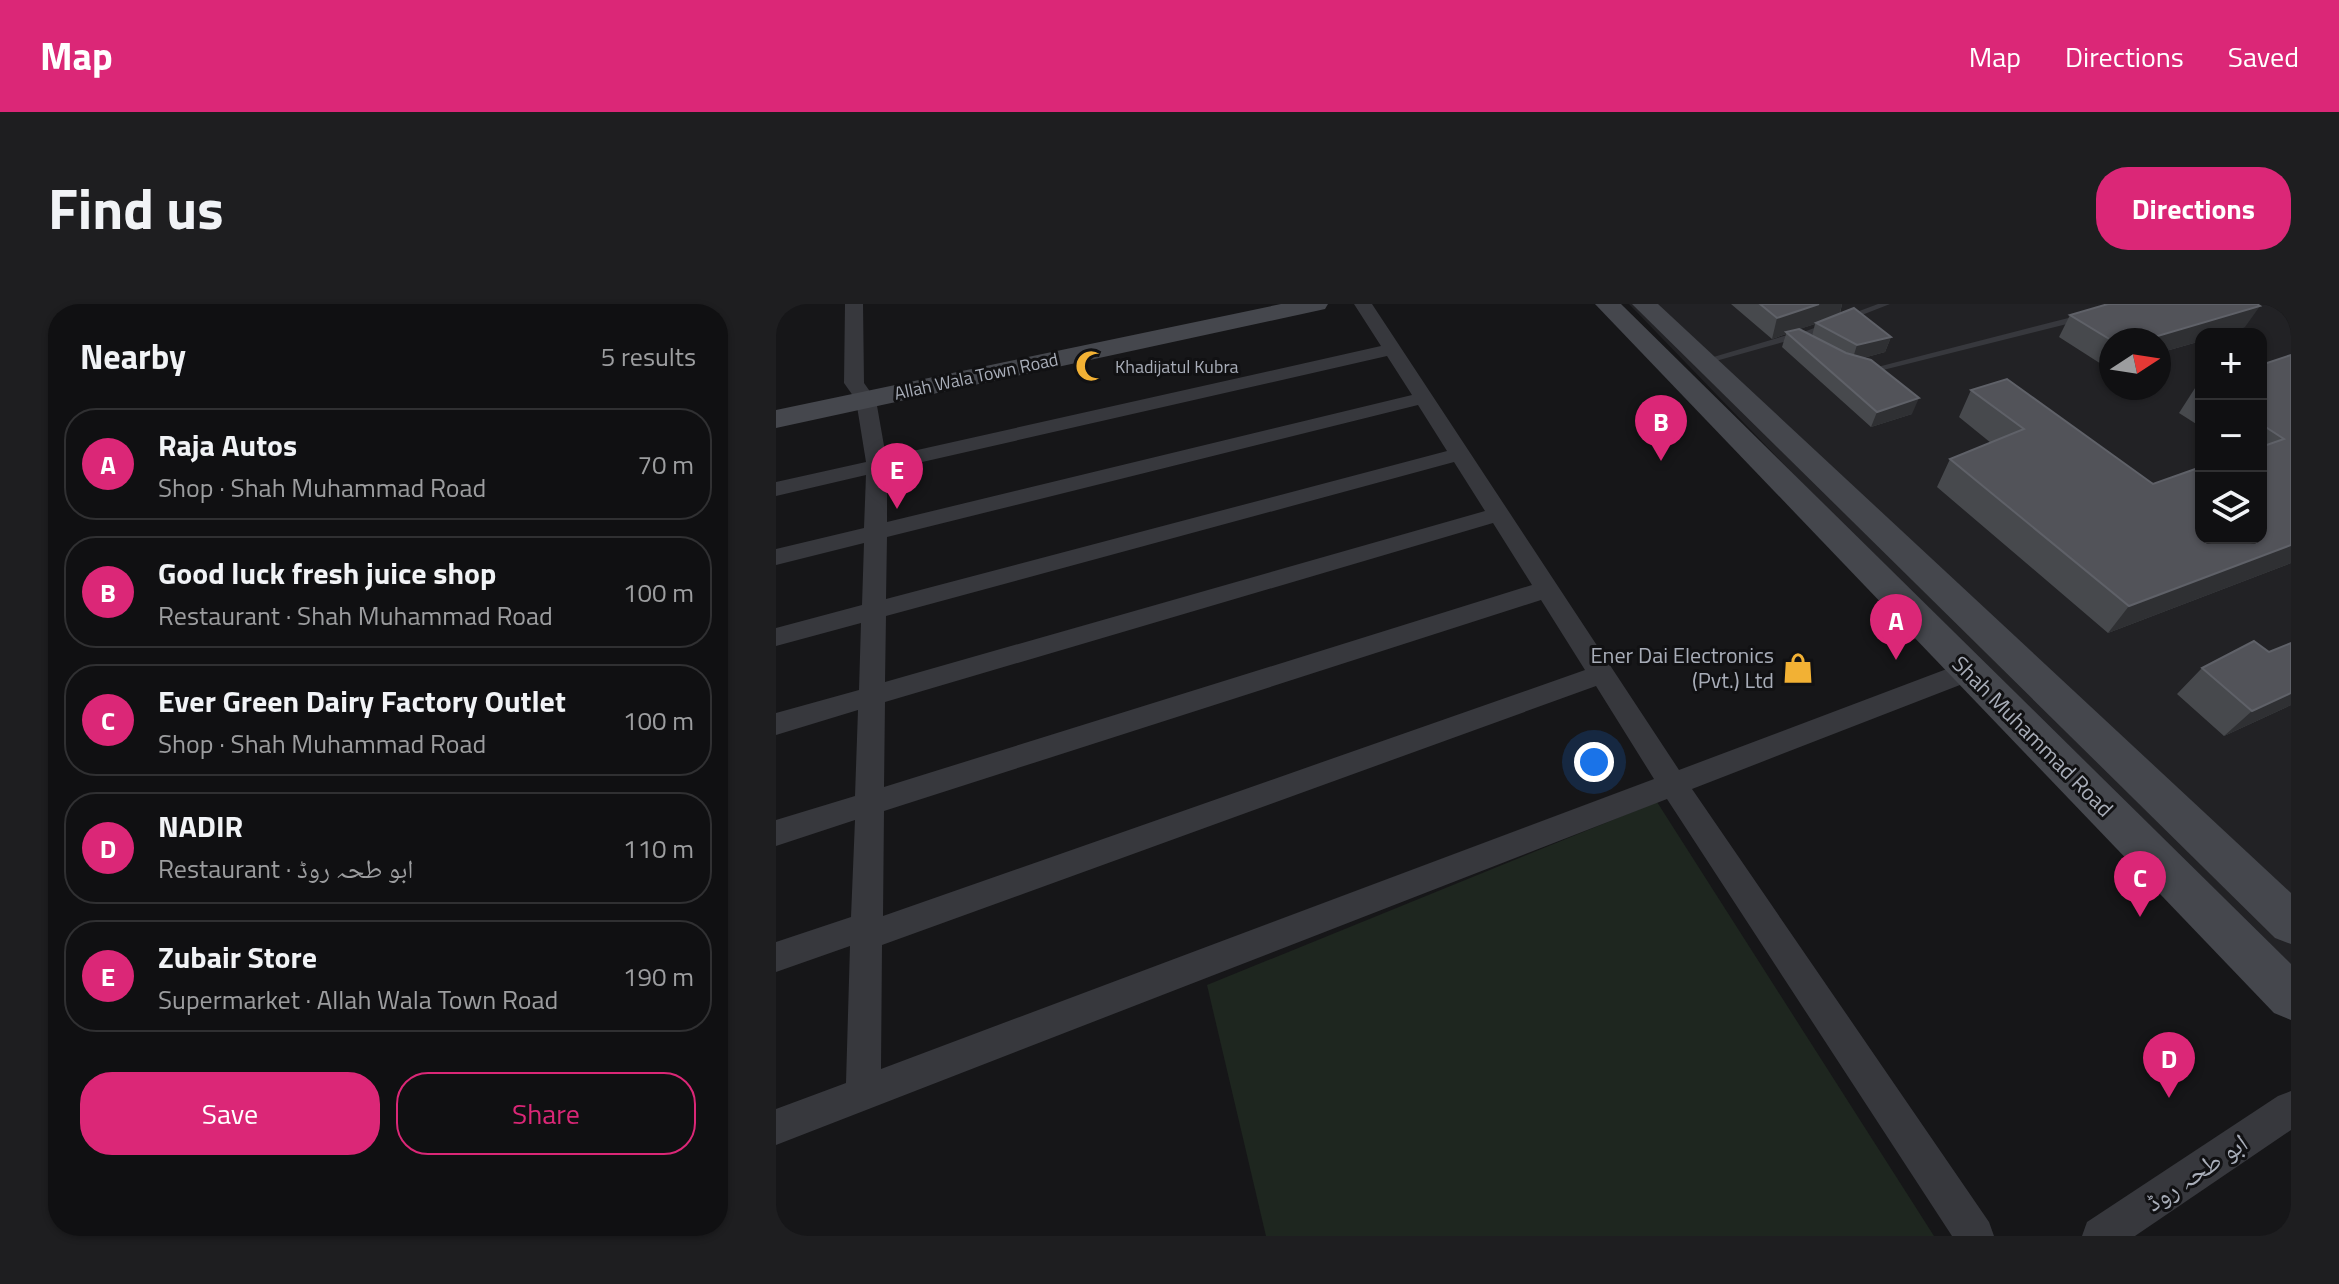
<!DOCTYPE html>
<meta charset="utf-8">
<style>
body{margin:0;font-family:"Titillium Web","Noto Naskh Arabic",sans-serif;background:#1e1e20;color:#f1f3f6}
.controls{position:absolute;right:24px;top:24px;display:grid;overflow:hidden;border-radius:16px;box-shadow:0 2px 6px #0004}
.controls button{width:72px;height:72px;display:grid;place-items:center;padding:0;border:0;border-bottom:2px solid #303032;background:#101012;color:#f1f3f6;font:40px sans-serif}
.compass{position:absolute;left:1323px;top:24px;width:72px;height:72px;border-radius:50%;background:#101012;box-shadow:0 2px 6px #0004;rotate:78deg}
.you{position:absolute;left:818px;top:458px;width:28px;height:28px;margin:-20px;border:6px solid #fff;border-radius:50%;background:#1a73e8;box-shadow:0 0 0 12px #1a73e833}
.badge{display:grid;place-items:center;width:52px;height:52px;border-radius:50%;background:#db2777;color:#fff;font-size:26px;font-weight:700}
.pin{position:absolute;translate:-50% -66px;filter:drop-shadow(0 2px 4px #0008)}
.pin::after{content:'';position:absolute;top:42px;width:28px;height:24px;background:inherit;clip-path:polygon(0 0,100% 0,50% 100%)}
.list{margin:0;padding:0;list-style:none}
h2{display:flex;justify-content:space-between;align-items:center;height:104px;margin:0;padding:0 32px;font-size:34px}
h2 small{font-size:26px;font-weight:400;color:#9c9d9f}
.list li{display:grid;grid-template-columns:52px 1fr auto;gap:24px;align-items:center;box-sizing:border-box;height:112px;margin:0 16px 16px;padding:0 16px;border:2px solid #303032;border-radius:32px}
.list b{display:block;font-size:30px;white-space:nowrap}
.list p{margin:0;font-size:26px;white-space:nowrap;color:#9c9d9f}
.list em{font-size:26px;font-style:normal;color:#9c9d9f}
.actions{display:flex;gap:16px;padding:24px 32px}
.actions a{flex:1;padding:18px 0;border:2px solid #db2777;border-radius:32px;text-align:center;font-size:28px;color:#db2777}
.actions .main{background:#db2777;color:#fff}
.icon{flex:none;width:44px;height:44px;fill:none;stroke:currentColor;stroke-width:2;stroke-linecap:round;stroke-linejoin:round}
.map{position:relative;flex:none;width:1515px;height:932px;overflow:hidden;border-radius:32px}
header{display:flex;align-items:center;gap:48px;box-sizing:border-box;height:112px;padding:0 40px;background:#db2777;color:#fff}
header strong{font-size:38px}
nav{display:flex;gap:44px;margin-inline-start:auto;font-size:28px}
.intro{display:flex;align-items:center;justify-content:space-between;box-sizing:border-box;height:192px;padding:0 48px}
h1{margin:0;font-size:56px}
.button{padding:20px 36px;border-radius:32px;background:#db2777;color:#fff;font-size:28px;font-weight:700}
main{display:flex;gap:48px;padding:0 48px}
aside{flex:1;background:#101012;border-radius:32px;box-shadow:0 2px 6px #0004}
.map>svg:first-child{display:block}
.built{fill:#222225;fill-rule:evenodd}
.green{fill:#1e261f}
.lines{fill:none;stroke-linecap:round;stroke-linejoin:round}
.service{fill:#37383d;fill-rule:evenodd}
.minor{fill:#37383d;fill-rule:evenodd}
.secondary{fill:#45474d;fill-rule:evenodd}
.wall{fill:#47494d;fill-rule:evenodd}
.shaded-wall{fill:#2f3033}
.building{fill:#525359;stroke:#5f6168;stroke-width:2}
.labels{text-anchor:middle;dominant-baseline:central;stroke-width:6;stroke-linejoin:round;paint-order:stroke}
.far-poi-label{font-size:18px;fill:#a8adb8;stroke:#111113;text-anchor:start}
.far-street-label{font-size:18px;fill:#a8adb8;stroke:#111113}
.poi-label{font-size:22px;fill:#a8adb8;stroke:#111113;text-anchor:end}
.street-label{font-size:22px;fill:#a8adb8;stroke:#111113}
.near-street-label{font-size:26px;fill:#a8adb8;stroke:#111113}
</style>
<header>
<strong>Map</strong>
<nav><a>Map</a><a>Directions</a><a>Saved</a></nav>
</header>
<div class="intro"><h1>Find us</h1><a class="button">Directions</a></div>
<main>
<aside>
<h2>Nearby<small>5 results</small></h2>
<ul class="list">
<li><span class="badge">A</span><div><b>Raja Autos</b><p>Shop · Shah Muhammad Road</p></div><em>70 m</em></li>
<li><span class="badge">B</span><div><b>Good luck fresh juice shop</b><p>Restaurant · Shah Muhammad Road</p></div><em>100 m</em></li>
<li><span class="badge">C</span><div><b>Ever Green Dairy Factory Outlet</b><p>Shop · Shah Muhammad Road</p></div><em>100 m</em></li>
<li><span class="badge">D</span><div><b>NADIR</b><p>Restaurant · ابو طحہ روڈ</p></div><em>110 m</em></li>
<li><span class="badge">E</span><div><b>Zubair Store</b><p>Supermarket · Allah Wala Town Road</p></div><em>190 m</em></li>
</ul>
<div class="actions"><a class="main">Save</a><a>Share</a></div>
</aside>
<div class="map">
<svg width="1515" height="932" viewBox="0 0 1515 932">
<rect width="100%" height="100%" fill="#161618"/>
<path class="built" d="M853,0H1515V671L1171,329ZM1425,30H1485V234H1425ZM1335,36H1383V84H1335Z"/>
<polygon class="green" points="881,498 1158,932 490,932 431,681"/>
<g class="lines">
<g class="service">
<polygon points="1102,0 1114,0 1027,34 1032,37 1030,39 1011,37 929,60 924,57 1008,32 1017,32"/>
<polygon points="1308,10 1312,13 1311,15 1087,71 1082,68"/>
</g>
<g class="minor">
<path d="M69,0H87L88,79L100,96L110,153L605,42L578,0H596L903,466L1184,360L1193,357L1202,360L1206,367L1202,374L916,485L1213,918L1218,932H1176L891,495L0,841V805L70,779L74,642L0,668V638L75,613L79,516L0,542V516L79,492L82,406L0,431V409L83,386L85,319L0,342V324L86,301L88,239L0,261V245L88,224L90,171L0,192V178L90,158L80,96L68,79ZM611,52L636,91L111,218V166ZM642,101L671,147L110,295L111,233ZM678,158L709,207L109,378L110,312ZM717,219L756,281L108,483L109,398ZM765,296L809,366L107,612L108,507ZM820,382L878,475L105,765L106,641Z"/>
<polygon points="1515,787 1515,826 1359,932 1306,932 1311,918 1502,792"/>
</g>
<g class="secondary">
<polygon points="505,0 552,0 549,5 540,7 0,124 0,106"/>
<polygon points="819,0 845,0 1515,660 1515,716 1498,709"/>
<polygon points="856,0 882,0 1515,589 1515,640 1499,634"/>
</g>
</g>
<g class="wall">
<path d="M955,0H1066L1064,10L1115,33L1109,48L1087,54L1136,110L1095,123L1006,43L1010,30L996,35ZM1039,20L1036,32L1023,25Z"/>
<polygon points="1294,11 1469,23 1425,30 1425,37 1383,49 1383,36 1335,36 1335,64 1333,65 1283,33"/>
<polygon points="1515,51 1515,259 1332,329 1161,183 1174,155 1215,139 1183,113 1195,86 1485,234 1485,61"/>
<polygon points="1425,80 1425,123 1403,109 1421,81"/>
<polygon points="1515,339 1515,401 1448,432 1401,390 1426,364 1493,348"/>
</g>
<g class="shaded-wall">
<polygon points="1043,0 1066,0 1063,12 1012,29 1010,28 1010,30 996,35 1001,14"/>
<polygon points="1484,2 1469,23 1447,30 1425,30 1425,37 1383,49 1383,36 1368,36"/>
<polygon points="1115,33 1109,48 1076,57 1081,41"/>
<polygon points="1143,94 1136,110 1095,123 1101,108"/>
<polygon points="1515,241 1515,259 1332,329 1353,302"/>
<polygon points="1515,389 1515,401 1448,432 1476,407"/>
</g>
<g class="building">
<polygon points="984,0 1043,0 1001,14"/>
<polygon points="1332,0 1481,0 1484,2 1368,36 1335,36 1294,11"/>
<polygon points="1078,4 1115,33 1081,41 1040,19"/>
<polygon points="1023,25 1070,49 1095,56 1143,94 1101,108 1010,28"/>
<polygon points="1515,51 1515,241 1353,302 1174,155 1248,125 1195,86 1231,75 1377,180 1425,163 1425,234 1485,234 1485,143 1508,135 1485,120 1485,61"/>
<polygon points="1478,337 1493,348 1515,339 1515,389 1476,407 1426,364"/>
</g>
<defs>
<symbol id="mosque-bare" viewBox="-9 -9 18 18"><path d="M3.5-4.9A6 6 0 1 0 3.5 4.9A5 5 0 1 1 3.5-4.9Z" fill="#f2b134" stroke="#111113" stroke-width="2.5" paint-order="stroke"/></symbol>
<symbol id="shop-bare" viewBox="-9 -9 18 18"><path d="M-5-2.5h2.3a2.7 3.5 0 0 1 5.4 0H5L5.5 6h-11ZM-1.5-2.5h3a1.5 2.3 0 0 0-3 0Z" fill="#f2b134" stroke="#111113" stroke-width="2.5" paint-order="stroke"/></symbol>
</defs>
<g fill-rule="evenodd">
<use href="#mosque-bare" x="293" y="40" width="44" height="44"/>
<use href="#shop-bare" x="1000" y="342" width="44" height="44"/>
</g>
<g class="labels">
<g class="far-poi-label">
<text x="339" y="62">Khadijatul Kubra</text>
</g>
<g class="far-street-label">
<text transform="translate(200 72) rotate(-12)">Allah Wala Town Road</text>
</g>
<g class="poi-label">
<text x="998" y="351">Ener Dai Electronics<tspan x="998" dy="25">(Pvt.) Ltd</tspan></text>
</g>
<g class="street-label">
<text transform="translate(1257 432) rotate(45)">Shah Muhammad Road</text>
</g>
<g class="near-street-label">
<text transform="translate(1420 868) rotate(-34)">ابو طحہ روڈ</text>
</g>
</g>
</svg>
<div class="controls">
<button>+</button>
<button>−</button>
<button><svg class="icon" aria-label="layers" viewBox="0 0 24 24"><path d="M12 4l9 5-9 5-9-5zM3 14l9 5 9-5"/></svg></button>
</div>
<svg class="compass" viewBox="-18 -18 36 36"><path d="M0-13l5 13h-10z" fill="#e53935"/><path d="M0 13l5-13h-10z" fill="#9c9d9f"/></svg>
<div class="you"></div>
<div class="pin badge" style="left:1120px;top:356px">A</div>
<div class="pin badge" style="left:885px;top:157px">B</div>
<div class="pin badge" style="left:1364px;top:613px">C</div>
<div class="pin badge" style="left:1393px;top:794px">D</div>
<div class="pin badge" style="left:121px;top:205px">E</div>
</div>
</main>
